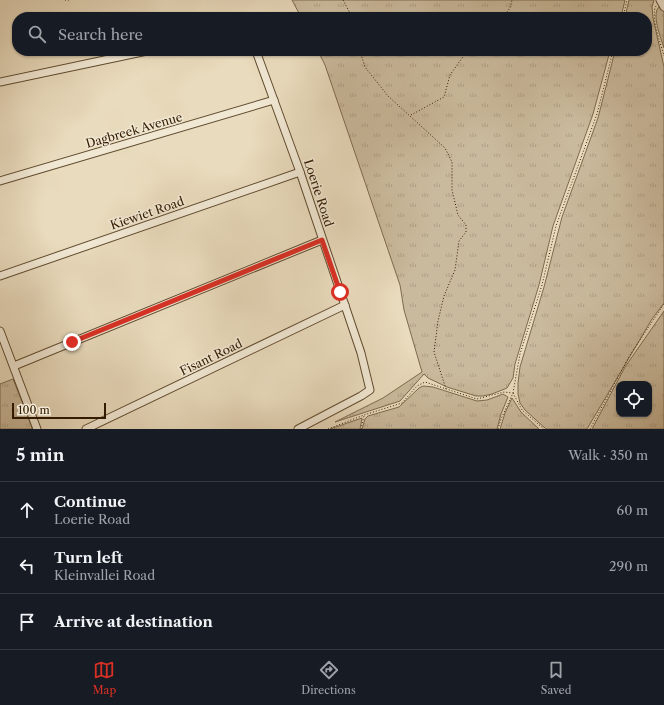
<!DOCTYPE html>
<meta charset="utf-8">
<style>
body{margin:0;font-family:"Libre Caslon Text",serif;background:#242831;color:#f1f3f6}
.controls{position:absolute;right:12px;bottom:12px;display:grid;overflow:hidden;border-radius:8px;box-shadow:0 1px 3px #0004}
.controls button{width:36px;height:36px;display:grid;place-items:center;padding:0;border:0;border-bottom:1px solid #363941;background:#171b24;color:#f1f3f6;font:20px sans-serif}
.scale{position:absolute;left:12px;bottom:10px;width:94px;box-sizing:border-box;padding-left:4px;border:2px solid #331b00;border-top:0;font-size:11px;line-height:14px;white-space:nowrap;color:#331b00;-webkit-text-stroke:3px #f1e8d4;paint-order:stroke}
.stop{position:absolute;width:12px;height:12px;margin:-9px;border:3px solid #d93025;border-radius:50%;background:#fff}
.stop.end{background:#d93025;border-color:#fff;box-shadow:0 1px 4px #0008}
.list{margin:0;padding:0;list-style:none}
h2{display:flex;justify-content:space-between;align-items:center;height:52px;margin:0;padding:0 16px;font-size:17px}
h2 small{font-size:13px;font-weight:400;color:#9ea1a6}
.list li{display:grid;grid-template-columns:26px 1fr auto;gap:12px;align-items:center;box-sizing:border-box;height:56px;padding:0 16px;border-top:1px solid #363941}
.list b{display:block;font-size:15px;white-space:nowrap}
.list p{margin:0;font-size:13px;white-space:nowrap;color:#9ea1a6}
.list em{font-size:13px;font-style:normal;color:#9ea1a6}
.icon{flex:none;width:22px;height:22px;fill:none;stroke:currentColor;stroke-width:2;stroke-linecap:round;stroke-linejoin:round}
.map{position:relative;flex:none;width:664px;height:429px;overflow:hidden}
.search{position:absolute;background:#171b24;box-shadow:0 1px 3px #0004;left:12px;right:12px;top:12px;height:44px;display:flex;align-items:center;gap:10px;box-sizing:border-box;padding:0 14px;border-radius:16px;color:#9ea1a6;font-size:15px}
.sheet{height:220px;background:#171b24}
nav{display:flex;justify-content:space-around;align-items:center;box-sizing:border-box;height:56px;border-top:1px solid #363941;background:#171b24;font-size:11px;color:#9ea1a6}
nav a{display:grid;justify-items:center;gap:2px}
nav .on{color:#d93025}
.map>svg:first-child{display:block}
.grass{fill:url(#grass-tufts);stroke:#7e6a4e;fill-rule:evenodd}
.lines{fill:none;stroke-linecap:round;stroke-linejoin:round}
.minor-casing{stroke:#604b2f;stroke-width:9}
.path{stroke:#331b00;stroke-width:1;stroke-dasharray:1 2;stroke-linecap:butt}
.minor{stroke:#f1e8d4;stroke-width:7}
.route{stroke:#d93025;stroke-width:5}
.labels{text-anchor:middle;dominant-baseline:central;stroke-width:3;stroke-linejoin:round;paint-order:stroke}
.street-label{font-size:12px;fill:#331b00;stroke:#f1e8d4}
</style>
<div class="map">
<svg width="664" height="429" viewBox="0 0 664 429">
<defs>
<pattern id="grass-tufts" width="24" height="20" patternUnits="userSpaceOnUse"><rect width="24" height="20" fill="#caba9d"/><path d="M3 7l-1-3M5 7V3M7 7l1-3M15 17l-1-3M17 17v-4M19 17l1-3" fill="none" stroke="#ae9f85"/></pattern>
</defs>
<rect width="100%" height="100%" fill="#e9dbbd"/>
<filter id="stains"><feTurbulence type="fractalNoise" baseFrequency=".005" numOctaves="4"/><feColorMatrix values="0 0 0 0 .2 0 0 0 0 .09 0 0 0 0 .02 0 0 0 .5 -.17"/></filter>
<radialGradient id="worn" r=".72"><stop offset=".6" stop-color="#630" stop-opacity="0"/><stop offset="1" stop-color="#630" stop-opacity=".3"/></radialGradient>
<g class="grass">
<polygon points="292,0 625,0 621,17 301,17"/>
<polygon points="629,0 654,0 652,7 653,18 664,67 664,303 652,319 587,429 546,429 525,410 520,403 518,394 518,383 520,367 544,287 562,217 598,118 615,51 647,51 647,17 625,17"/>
<path d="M659,7L664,11V48C661,38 651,14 659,7Z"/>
<polygon points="318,51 610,51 593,114 553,226 539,285 515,364 513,378 507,388 492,394 483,396 476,396 447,387 428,378 424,374 400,401 335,422 383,398 422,372 404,310 400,285 325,65"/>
<path d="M664,311V429H592L625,367ZM619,384H649V414H619Z"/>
<polygon points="13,379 32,427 32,429 0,429 0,384"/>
<polygon points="423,386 433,387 477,401 487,400 503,394 508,397 501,414 497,429 362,429 365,419 368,416 399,407 419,388"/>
<polygon points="512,398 521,412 539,429 500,429 505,413"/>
<polygon points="362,418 360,429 330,429"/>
</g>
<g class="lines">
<defs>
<g id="minor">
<polyline points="660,0 664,7"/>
<polyline points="256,51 300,172 361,353 370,390 361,396 298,429"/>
<polyline points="0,82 147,51"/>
<polyline points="0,181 274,100"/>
<polyline points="0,276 300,172"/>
<polyline points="0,331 37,429"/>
<polyline points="14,366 322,240"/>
<polyline points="86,429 345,305"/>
</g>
</defs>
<use href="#minor" class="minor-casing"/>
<g class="path">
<polyline points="65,0 71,0"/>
<polyline points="343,0 352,17"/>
<path d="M656,6C650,16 661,44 664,56"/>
<polyline points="503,17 510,8 512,0"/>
<polyline points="623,17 627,0"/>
<polyline points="360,51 365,67 388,96 445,148 452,162 452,190 458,215 466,225 466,232 459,241 455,270 444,296 438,321 434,352 446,389"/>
<polyline points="411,115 444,97 450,75 467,51"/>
<polyline points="513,393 522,410 544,429"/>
<polyline points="328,429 364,415 402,403 417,386 425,382 477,399 504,392 512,393"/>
<polyline points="361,429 364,416"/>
<polyline points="498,429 501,419 513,393 520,354 542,285 556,226 597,114 613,51"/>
<polyline points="590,429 630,355 664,304"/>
</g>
<use href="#minor" class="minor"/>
</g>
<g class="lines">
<polyline class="route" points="72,342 322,240 340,292"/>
</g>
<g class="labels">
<g class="street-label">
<text transform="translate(134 130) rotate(-16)">Dagbreek Avenue</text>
<text transform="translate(319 193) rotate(72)">Loerie Road</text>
<text transform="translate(147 213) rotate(-19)">Kiewiet Road</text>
<text transform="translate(211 357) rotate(-26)">Fisant Road</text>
</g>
</g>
<rect width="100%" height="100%" filter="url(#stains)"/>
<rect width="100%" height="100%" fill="url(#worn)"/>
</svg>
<div class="controls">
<button><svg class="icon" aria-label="locate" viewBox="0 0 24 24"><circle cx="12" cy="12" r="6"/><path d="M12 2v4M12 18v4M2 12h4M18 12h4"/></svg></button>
</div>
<div class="scale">100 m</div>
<div class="stop" style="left:340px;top:292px"></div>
<div class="stop end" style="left:72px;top:342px"></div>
<div class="search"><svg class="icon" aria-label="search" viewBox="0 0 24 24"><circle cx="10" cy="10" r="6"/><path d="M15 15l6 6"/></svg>Search here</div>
</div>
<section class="sheet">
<h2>5 min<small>Walk · 350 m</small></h2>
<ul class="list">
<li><svg class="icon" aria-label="ahead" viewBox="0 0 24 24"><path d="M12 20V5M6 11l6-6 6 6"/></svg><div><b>Continue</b><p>Loerie Road</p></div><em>60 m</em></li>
<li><svg class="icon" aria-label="left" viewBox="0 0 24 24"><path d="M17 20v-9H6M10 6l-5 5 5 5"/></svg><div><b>Turn left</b><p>Kleinvallei Road</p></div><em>290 m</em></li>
<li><svg class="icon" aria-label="arrive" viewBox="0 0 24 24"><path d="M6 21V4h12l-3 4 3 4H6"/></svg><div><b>Arrive at destination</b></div></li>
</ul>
</section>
<nav>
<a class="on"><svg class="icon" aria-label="map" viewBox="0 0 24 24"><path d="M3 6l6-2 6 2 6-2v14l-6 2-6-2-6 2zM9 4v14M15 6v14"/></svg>Map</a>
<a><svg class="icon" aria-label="directions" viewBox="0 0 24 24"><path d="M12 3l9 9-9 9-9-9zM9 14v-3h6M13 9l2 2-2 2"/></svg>Directions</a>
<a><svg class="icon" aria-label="saved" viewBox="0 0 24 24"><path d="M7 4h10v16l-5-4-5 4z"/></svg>Saved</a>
</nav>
